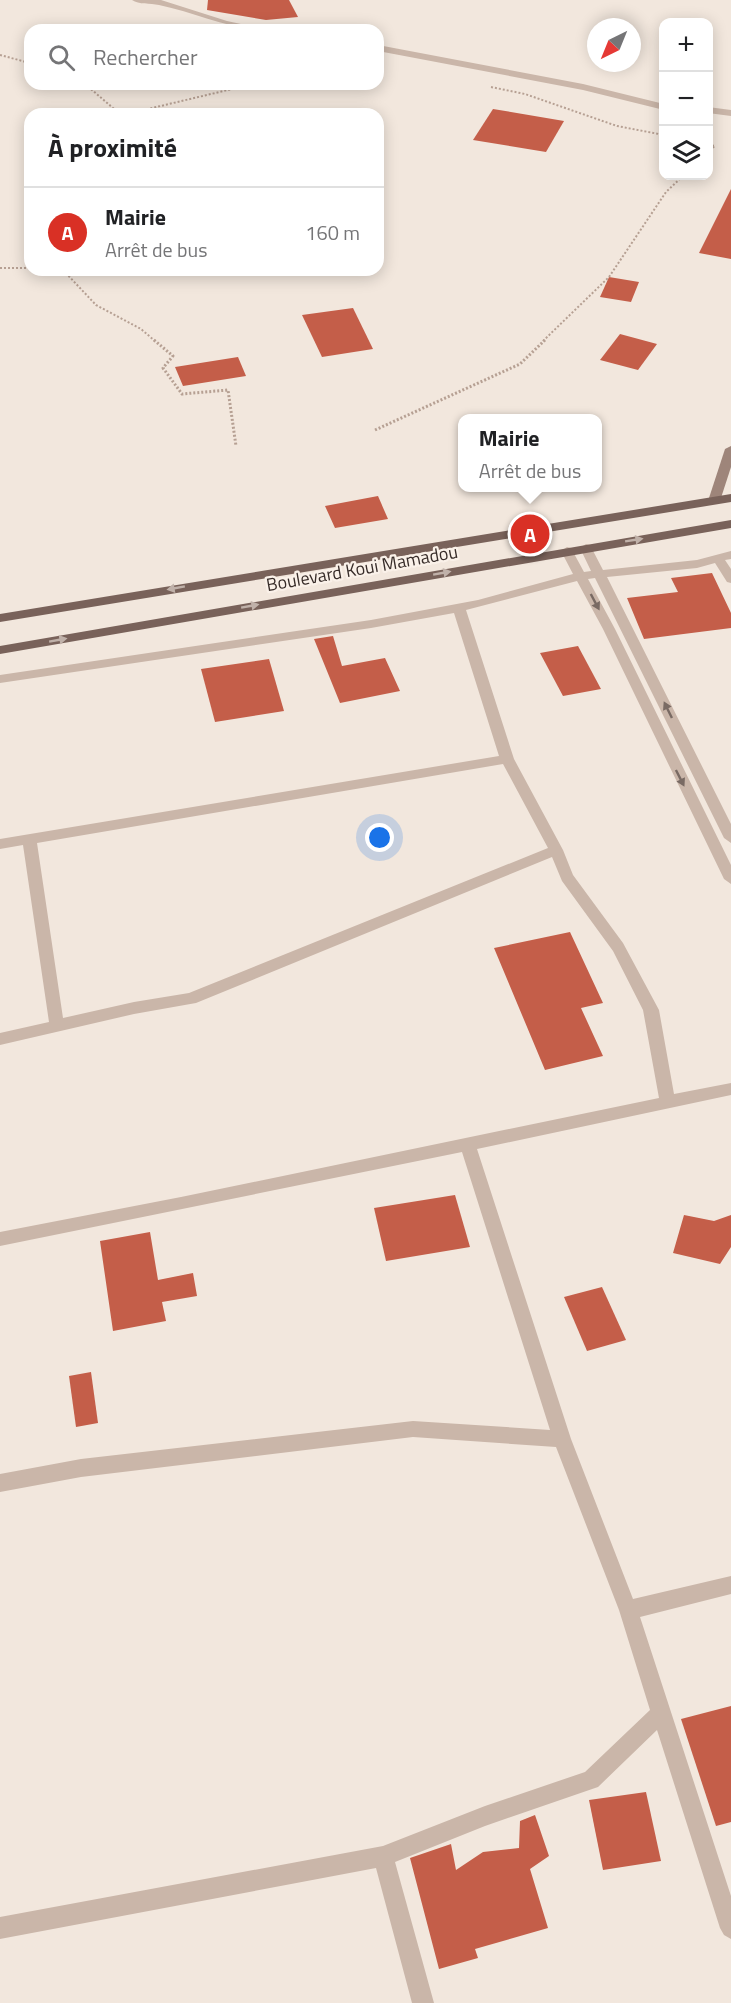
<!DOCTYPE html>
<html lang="fr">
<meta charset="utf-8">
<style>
body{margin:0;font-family:"Titillium Web",sans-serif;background:#f2f2f2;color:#202124}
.controls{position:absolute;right:18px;top:18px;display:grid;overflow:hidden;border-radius:12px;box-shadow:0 3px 15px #0003}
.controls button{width:54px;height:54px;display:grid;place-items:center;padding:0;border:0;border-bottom:2px solid #e0e0e0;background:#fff;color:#202124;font:30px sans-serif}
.compass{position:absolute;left:587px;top:18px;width:54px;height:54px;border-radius:50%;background:#fff;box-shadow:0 3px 15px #0003;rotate:223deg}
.you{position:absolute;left:380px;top:838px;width:21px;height:21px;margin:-15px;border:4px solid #fff;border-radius:50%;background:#1a73e8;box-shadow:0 0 0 9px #1a73e833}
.badge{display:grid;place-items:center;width:39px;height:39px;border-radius:50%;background:#d93025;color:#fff;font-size:20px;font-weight:700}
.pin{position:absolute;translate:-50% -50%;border:3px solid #fff;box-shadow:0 2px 6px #0006}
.popup{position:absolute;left:458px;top:414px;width:144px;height:78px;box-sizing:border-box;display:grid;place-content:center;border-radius:12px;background:#fff;filter:drop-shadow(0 2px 4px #0005);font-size:20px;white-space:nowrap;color:#757577}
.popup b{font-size:22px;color:#202124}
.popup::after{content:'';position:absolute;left:50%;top:100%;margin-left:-12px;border:12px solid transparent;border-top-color:#fff}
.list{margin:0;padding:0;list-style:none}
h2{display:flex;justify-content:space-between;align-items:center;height:78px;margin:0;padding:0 24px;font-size:26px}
h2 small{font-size:20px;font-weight:400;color:#757577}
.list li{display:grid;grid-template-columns:39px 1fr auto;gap:18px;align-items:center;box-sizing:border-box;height:90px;padding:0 24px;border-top:2px solid #e0e0e0}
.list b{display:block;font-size:22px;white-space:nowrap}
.list p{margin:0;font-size:20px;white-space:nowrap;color:#757577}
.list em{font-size:20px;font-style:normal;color:#757577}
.icon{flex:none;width:33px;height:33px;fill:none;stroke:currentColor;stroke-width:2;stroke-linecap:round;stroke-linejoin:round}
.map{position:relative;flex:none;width:731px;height:2003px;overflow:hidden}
.search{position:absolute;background:#fff;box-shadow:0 3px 15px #0003;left:24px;top:24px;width:360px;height:66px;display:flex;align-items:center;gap:15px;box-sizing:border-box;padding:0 21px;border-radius:18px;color:#757577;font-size:22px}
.panel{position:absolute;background:#fff;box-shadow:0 3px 15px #0003;left:24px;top:108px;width:360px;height:168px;border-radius:18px}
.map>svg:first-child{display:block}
.building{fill:#c45e49}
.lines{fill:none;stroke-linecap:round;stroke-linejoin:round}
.path-far1{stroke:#b6a093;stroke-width:2;stroke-dasharray:2 2;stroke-linecap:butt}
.path{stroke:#b6a093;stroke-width:3;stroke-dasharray:2 2;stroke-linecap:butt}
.street{fill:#cab6a9;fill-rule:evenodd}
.secondary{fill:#9e857a;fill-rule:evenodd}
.primary{fill:#79625a;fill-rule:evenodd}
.oneway{fill:#c0b1a9}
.oneway2{fill:#796a63}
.labels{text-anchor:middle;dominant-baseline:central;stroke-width:4.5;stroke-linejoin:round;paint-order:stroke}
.street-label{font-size:18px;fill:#372c29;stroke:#faf1e9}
</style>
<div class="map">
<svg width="731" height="2003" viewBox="0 0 731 2003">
<rect width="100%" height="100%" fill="#f2e7dd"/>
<g class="building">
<polygon points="208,0 289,0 298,17 266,20 207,10"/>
<polygon points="493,109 564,121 546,152 473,140"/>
<polygon points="731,189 731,259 699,253"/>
<polygon points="609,277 639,282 631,302 600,297"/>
<polygon points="353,308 373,349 322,357 302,315"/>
<polygon points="620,334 657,344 638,370 600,360"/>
<polygon points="238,357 246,376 183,386 175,367"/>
<polygon points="378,496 388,519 335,528 325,506"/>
<polygon points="712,573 731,613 731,628 644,639 627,598 678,592 671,578"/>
<polygon points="333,636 342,666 385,658 400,691 340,703 314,639"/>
<polygon points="578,646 601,689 563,696 540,653"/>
<polygon points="269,659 284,711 215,722 201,669"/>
<polygon points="570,932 603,1003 581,1008 603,1056 545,1070 494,948"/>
<polygon points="455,1195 470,1247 386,1261 374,1208"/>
<polygon points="684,1215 714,1221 731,1215 731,1247 720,1264 673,1253"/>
<polygon points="150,1232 158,1280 193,1273 197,1296 162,1302 166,1321 113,1331 100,1241"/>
<polygon points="602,1287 626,1340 587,1351 564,1297"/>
<polygon points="91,1372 98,1423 76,1427 69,1376"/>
<polygon points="731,1706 731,1822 716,1826 681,1719"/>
<polygon points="646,1792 661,1861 603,1870 589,1800"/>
<polygon points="535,1815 549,1856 530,1869 548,1928 475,1949 478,1958 439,1969 410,1858 451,1844 456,1870 483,1852 519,1848 520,1821"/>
</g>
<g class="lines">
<g class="path-far1">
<polyline points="0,55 30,63"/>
<polyline points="85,84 120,114"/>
<polyline points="491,87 525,94 617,126 664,135"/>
<polyline points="127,114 253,84"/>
<polyline points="708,145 715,146 708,151"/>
<polyline points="0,268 30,268"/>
<polyline points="63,270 96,305 141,329 155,341"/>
<polyline points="543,341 609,277 666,192 683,176"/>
</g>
<g class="path">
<polyline points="154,340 173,356 163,368 182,394 228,390 236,446"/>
<polyline points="375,430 520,364 545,340"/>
</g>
<g class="street">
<path d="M132,0H161L227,21L269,30C230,30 197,13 159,5C150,3 139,5 132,0Z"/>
<polygon points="378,45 583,84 664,104 664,110 583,90 378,51"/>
<polygon points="708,107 731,110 731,116 708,113"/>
<path d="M586,544L590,545L603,570L697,560L731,551V559L725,560L731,569V583L727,582L715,563L697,568L607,577L731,824V843L724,838L595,578L588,579L615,629L731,865V884L724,879L603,629L577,581L466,610L514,759L563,850L573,875L623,943L659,1010L674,1094L731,1083V1095L477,1149L571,1439L633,1599L731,1576V1594L640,1617L731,1896V1939L724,1935L720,1928L657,1730L598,1787L485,1826L395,1862L434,2003H412L376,1868L0,1939V1917L383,1846L485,1806L585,1772L650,1710L619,1610L556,1447L413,1437L81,1477L0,1492V1474L81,1459L413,1421L550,1430L462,1152L0,1246V1232L181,1197L659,1098L643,1010L613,951L562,881L552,857L196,1003L134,1014L0,1045V1033L49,1022L23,845L0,849V839L499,756L454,613L371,628L0,683V675L371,620L478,600L573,574L561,551L567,547L571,548L584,572L591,571L580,548ZM503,764L548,848L189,993L134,1002L63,1018L37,843Z"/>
</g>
<polygon class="secondary" points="731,446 731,467 720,501 718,504 710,504 708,501 725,449"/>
<g class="primary">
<polygon points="731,494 731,502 0,622 0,614"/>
<polygon points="731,520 731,528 0,654 0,646"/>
</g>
</g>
<defs><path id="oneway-solid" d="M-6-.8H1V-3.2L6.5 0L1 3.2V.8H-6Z" transform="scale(1.5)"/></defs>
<g class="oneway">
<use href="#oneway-solid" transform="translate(634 540) rotate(-9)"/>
<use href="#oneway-solid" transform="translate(442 573) rotate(-10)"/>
<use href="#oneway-solid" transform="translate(176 588) rotate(170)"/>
<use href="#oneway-solid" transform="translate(250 606) rotate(-10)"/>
<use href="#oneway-solid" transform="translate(58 640) rotate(-10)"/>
</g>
<g class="oneway2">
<use href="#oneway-solid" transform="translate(595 602) rotate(62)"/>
<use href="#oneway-solid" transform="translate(668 710) rotate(-116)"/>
<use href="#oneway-solid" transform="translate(680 778) rotate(63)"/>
</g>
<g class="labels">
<g class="street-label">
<text transform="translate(362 568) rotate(-10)">Boulevard Koui Mamadou</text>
</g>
</g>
</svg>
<div class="controls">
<button>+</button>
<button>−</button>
<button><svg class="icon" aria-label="layers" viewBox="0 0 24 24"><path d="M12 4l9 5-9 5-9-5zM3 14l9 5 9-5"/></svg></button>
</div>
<svg class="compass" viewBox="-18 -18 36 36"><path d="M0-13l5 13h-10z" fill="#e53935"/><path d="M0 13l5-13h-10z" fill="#757577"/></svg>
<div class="you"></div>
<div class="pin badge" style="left:530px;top:534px">A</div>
<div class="popup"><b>Mairie</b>Arrêt de bus</div>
<div class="search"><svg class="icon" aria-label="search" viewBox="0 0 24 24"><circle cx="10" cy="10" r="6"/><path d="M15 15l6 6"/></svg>Rechercher</div>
<section class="panel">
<h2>À proximité<small></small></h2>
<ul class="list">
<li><span class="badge">A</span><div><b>Mairie</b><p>Arrêt de bus</p></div><em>160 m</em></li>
</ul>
</section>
</div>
